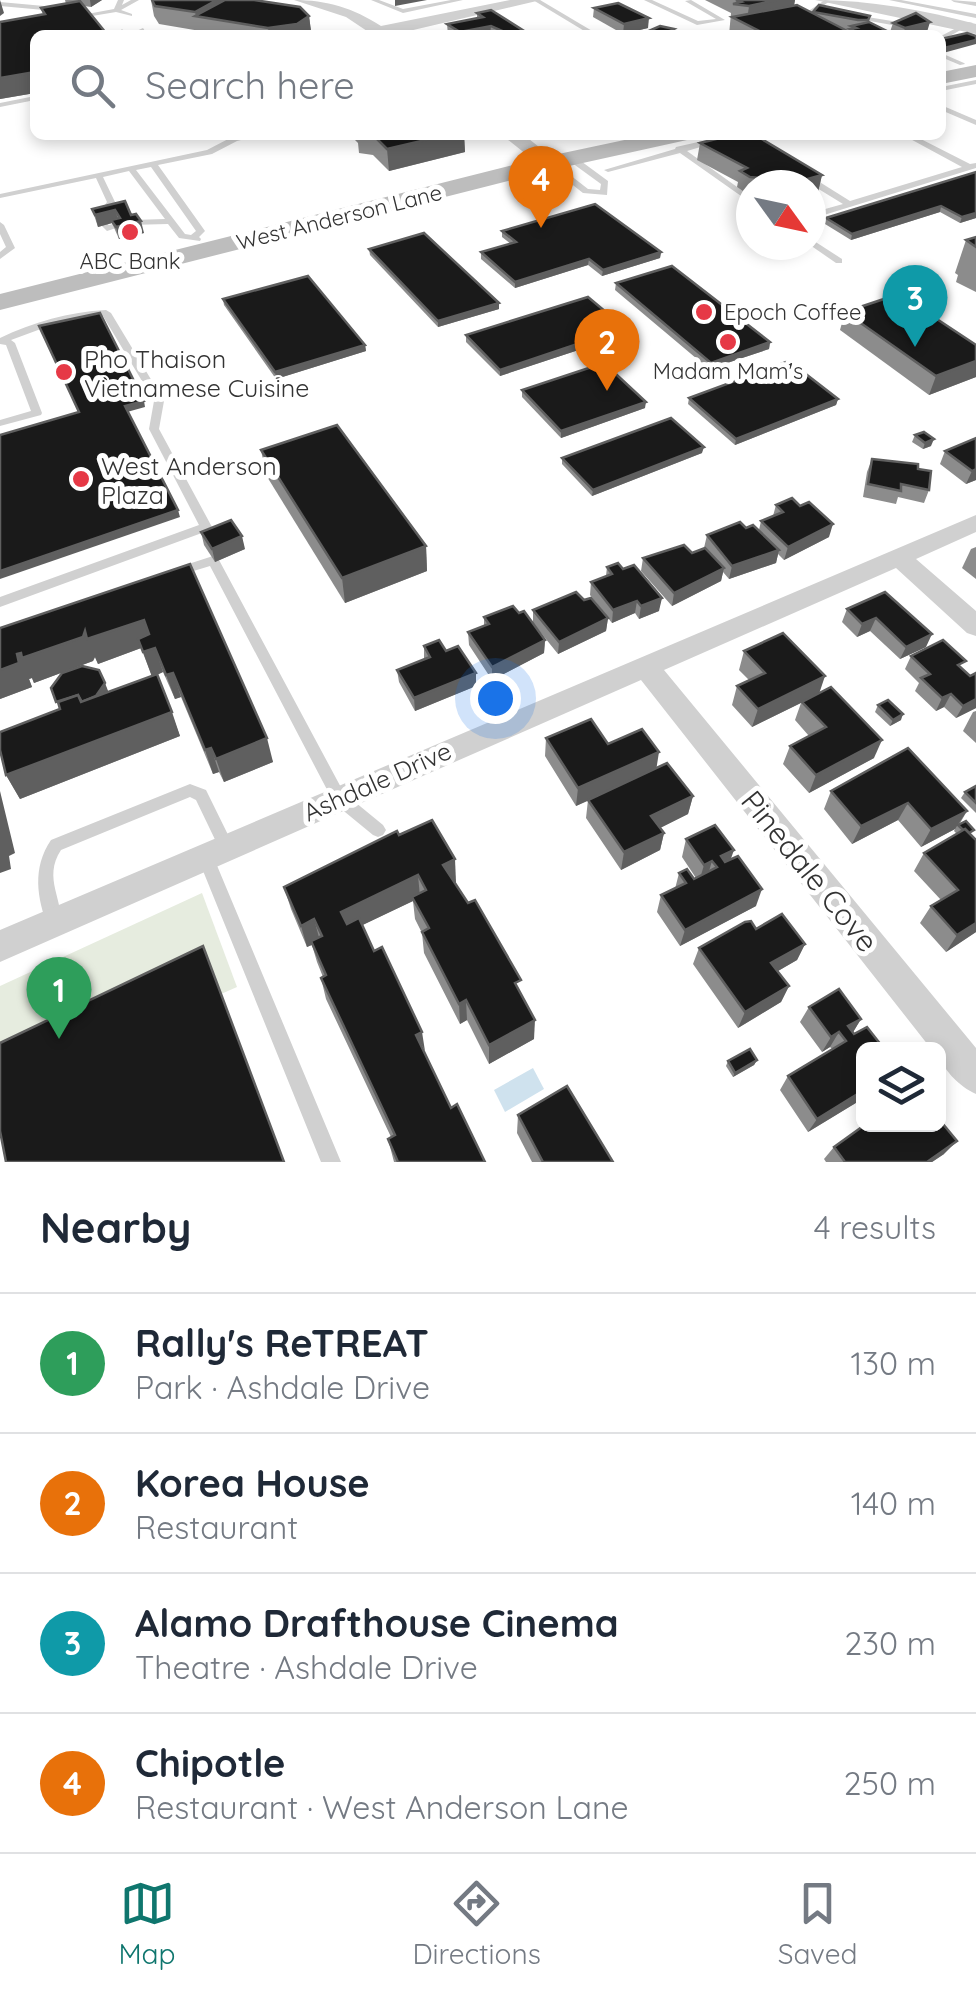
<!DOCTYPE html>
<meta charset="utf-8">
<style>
body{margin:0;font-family:Quicksand,sans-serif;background:#f6f6f7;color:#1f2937}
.controls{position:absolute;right:30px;bottom:30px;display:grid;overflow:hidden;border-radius:15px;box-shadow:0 5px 15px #0003}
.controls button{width:90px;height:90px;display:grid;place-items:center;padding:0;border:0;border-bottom:2px solid #e0e1e3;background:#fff;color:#1f2937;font:50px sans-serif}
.compass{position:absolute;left:736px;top:170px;width:90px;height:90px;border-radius:50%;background:#fff;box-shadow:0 5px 15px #0003;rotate:123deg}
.you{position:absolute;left:495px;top:698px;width:35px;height:35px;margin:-25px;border:8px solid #fff;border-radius:50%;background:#1a73e8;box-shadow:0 0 0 15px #1a73e833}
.badge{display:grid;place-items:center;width:65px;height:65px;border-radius:50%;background:#0f766e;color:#fff;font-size:32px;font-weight:700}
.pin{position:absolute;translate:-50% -82px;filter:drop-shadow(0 2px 5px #0008)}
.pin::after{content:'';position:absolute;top:52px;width:35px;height:30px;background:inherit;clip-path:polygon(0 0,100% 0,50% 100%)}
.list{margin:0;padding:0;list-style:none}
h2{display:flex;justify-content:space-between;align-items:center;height:130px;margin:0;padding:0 40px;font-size:42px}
h2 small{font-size:32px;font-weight:400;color:#747a83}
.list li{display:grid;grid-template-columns:65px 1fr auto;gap:30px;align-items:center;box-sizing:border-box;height:140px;padding:0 40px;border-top:2px solid #e0e1e3}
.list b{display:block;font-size:38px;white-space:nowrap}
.list p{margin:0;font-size:32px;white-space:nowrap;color:#747a83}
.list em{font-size:32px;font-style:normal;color:#747a83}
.icon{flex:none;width:55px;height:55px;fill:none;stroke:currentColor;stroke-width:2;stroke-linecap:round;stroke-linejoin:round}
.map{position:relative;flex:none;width:976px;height:1162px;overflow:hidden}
.search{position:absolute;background:#fff;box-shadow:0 5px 15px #0003;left:30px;right:30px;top:30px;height:110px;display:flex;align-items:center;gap:25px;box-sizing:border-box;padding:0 35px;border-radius:15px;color:#747a83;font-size:38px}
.sheet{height:690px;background:#fff}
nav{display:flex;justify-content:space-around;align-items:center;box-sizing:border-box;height:140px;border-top:2px solid #e0e1e3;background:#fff;font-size:28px;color:#747a83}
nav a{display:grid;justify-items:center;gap:5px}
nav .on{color:#0f766e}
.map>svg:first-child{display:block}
.green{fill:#e6ecdf}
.water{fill:#cfe2ee}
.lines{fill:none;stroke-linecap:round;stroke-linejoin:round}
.service{fill:#d0d0d0;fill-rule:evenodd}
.minor{fill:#d0d0d0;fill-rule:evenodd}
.tertiary{fill:#d0d0d0;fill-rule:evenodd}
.secondary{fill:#bdbdbd;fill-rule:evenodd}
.wall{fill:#8c8c8c}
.shaded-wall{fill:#5f5f5f}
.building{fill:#1a1a1a;stroke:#5f5f5f;stroke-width:2.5}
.poi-dot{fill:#e63946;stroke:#fff;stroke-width:4}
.labels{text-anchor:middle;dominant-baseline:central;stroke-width:10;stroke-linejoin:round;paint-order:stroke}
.far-street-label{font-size:22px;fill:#333;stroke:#fff}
.far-poi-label{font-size:22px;fill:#333;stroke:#fff}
.poi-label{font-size:25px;fill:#333;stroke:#fff;text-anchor:start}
.street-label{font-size:25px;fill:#333;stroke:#fff}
.near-street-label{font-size:30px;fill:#333;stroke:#fff}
</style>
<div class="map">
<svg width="976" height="1162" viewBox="0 0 976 1162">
<rect width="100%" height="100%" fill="#fff"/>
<polygon class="green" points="202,893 237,987 0,1091 0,986"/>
<polygon class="water" points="533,1068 544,1089 505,1112 494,1090"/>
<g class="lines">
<g class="service">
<polygon points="118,0 124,0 122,5 131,0 139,0 121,10 132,14 132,16 116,12 74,19 71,17 114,9"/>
<polygon points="371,0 379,0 403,9 451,0 463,0 403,13"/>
<polygon points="533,0 540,0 599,35 591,35"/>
<polygon points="644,0 652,0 698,21 716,19 685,1 691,0 725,20 697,25"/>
<polygon points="825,0 830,1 801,21 829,35 821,35 795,22 795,20"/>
<polygon points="889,0 901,0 976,14 976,18"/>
<polygon points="951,0 976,2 976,6 954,2"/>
<polygon points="0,2 55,7 58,9 55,11 0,6"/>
<polygon points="855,15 892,21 895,23 892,25 853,18"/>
<polygon points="968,22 973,23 941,41 941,36"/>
<polygon points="461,27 463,30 445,35 435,35"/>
<polygon points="143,28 145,31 136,35 128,35"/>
<polygon points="745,28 747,31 719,35 720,34"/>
<polygon points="379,29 381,32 346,35 349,33"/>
<polygon points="941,53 964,63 965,64 960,65 941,57"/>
<polygon points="976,80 976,84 941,91 941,87"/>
<polygon points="35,96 35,100 0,107 0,103"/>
<polygon points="941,105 976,120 976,125 941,110"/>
<path d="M245,135H261L237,141L212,154L158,165L205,231L199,237L201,239L200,241L179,238L168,224L129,225L128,223L132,220L165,219L129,171L103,177L115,202L104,218L101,219L97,216L107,202L96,178L0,198V194L207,150L232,137ZM151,167L196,231L191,235L185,234L136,170Z"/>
<polygon points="729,135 741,135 687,151 751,197 751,203 680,153 608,172 604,170 675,149 676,147"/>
<polygon points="903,135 913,135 970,164 976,163 976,168 811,219 811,213 843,204 804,180 804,176 810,176 850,201 962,167"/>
<polygon points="568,156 574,156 608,181 607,195 583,193 545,163 552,161 588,189 600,190 601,184 568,160"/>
<polygon points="0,222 4,225 15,248 0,259 0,252 6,247 0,234"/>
<polygon points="105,222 109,225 121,222 125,225 107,231 101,225"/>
<polygon points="811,239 842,259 842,263 836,263 810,245"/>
<path d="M106,310L111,313L164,401L159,429L212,527L210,530L0,607V597L199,525L149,429L154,401L103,316L57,323L11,340L15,343L42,413L41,415L0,426V420L31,411L6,345L0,344V338C33,322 69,312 106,310Z"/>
<polygon points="213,556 219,560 344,793 383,825 386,830 383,835 378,837 373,835 334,803 210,566 177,576 171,572 173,569"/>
<path d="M190,784L206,790L234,847L231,852L226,854L221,852L196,800L190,797L61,850C42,879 65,900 60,927L54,930L48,927C37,898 32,868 51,840Z"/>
<polygon points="205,849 211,851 213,856 341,1162 321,1162 197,856 199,851"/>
</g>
<path class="minor" d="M976,515V532L916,559L976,611V636L967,633L896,568L664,670L976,1048V1094C960,1087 940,1068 938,1050H932L641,680L0,962V930Z"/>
<g class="tertiary">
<path d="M294,0C327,0 353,8 381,26L510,0H541L392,35H373L346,17Z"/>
<path d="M815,0C870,0 923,10 976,24V34Z"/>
<polygon points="502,135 524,135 559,163 549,169 542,167"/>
</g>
<g class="secondary">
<polygon points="976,65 976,77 941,84 941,72"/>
<polygon points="648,135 690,135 687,140 551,170 0,310 0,294 549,156"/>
</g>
</g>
<g class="wall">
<polygon points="65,0 102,0 91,7 84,6 106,33 126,35 35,35 35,93 0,99 0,22 43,15 41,8 66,4"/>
<polygon points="151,0 254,0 309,16 311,31 304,35 224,35 159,24 154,16"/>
<polygon points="705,0 795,0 794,6 813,13 819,5 870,16 869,23 895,35 729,35 731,13"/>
<polygon points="594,8 648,28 623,34 593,17"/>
<polygon points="477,13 524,35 448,35 447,24 477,18"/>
<polygon points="893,23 927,32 914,35 896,35 890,32"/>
<polygon points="350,135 464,135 465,152 389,171 373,155 359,153 358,143"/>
<polygon points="700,143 822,175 818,192 811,185 751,185 751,194 747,194 737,187 738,182 697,160"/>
<polygon points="976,172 976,218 960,223 940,212 851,240 825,224 826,218"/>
<polygon points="92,209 131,215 144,233 119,239 112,223 98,227"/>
<polygon points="502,231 661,252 660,258 602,276 588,265 515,288 481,259 481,252 511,244 502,237"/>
<polygon points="976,237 976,292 956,282 958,275 955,273 966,240"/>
<polygon points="369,249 499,309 438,327 370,255"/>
<polygon points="616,283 770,342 769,349 709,369 615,290"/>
<polygon points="223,299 365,345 366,351 276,379 224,305"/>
<polygon points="845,312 976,345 976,377 929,395 840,330"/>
<polygon points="625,328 624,335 500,376 466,342 466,335"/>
<polygon points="522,390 645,408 561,438 522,397"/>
<polygon points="689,398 838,399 836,405 735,445 688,404"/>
<polygon points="915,435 931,446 923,449 912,442"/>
<polygon points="976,438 976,480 966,484 940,464 945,451"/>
<polygon points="261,450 426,546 427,571 345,603 266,475"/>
<polygon points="702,453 592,496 562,464 562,458"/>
<polygon points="872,459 918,469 929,490 924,503 898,497 896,504 863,497 867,472"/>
<polygon points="776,505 829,537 784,560 778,554 776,563 729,579 723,572 721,581 672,606 641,571 643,558 692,553 704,548 707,535 746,528 759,530 761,521 773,516"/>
<polygon points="201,532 245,549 215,562 204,545"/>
<polygon points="976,547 976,579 962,568 971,549"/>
<polygon points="190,564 273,762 224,782 219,772 213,774 181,697 175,699 163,672 157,675 180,736 20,799 6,775 60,709 99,670 108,692 152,676 141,648 98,664 95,657 93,661 34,683 32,678 29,679 32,687 0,699 0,628"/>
<polygon points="607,567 659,611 639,619 635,613 612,623 608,618 606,631 558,654 533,623 533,610 584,600 607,616 590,595 591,582 606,576"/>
<polygon points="885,592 926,647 900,659 870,631 857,637 842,622 847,609"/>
<polygon points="519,613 545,640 544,653 492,680 469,645 468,632 484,626 484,617"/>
<polygon points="424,646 446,651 476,673 476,686 415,711 399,682 397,670 424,659"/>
<polygon points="744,651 819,693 874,758 809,793 783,764 790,746 809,736 795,720 801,703 752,727 732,705 737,686 749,680 739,670"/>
<polygon points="911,656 962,669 976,708 956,718 944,707 936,711 915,691 919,683 905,669"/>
<polygon points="878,705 901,720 890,726 875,712"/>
<polygon points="976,711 976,743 963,731 973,712"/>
<polygon points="546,738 608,744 656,768 693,796 688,814 660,828 664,833 660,850 621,870 586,818 588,800 576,806 545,756"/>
<polygon points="976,786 976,813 961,798 965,792"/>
<polygon points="831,791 967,811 959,825 976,840 976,932 946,952 920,923 931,906 941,900 914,871 924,853 957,834 954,831 955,829 921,847 898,820 852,844 824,809"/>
<polygon points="399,835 455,859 455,882 520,993 534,1039 489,1064 467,1020 460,1024 424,953 422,933 415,919 413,901 362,925 451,1108 485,1162 394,1162 388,1139 391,1137 326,999 321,978 323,977 317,962 312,945 307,947 291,909 284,887"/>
<polygon points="686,839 731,860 756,906 680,946 657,912 661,895 675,889 679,873 694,879 696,878 682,857"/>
<polygon points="756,929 805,944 797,960 778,971 789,986 781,1002 738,1028 693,964 699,948"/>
<polygon points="809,1007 861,1019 853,1032 864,1050 864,1098 808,1132 780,1090 788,1076 832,1049 830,1047 822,1052 800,1022"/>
<polygon points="757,1060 754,1065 733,1077 726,1066 728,1061"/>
<polygon points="518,1115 613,1162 532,1162 517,1133"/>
<polygon points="834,1147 944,1154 932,1162 826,1162 824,1159"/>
</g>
<g class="shaded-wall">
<polygon points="0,0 4,13 0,16"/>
<polygon points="90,0 102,0 91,7"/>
<polygon points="217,0 232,0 196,16 195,12"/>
<polygon points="395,0 427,0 395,6"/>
<polygon points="777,0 795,0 793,10 747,21 749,6"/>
<polygon points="309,16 311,31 304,35 269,35 268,28"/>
<polygon points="649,18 648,28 623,34 624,24"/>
<polygon points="930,22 927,32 914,35 903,35 905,28"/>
<polygon points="491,26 490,35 460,35 460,32"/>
<polygon points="976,40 976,44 943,53 944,48"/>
<polygon points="35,72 35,93 0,99 0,78"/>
<polygon points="447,135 464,135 465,152 389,171 387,149"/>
<polygon points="822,175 818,192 811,194 811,185 786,185"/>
<polygon points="941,206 940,212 851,240 852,234"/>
<polygon points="115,210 119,222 111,220 112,223 98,227 95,215"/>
<polygon points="976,213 976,218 960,223 962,217"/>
<polygon points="141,221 144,233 119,239 116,227"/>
<polygon points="661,252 660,258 602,276 603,270"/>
<polygon points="589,259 588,265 515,288 515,282"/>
<polygon points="499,303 499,309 438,327 438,321"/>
<polygon points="625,328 624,335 500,376 500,370"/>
<polygon points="770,342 769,349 709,369 711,363"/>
<polygon points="365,345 366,351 276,379 275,372"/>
<polygon points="976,361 976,377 929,395 936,376"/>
<polygon points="838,399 836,405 735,445 736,439"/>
<polygon points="144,401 145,407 127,412 125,406"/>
<polygon points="646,402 645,408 561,438 561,431"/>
<polygon points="934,439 931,446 923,449 925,443"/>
<polygon points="704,447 702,453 592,496 593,490"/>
<polygon points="976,469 976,480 966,484 972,471"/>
<polygon points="178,510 180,517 0,579 0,571"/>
<polygon points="833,524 829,537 784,560 788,547"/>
<polygon points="242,536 245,549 215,562 212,549"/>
<polygon points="426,546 427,571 345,603 342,578"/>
<polygon points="779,550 776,563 729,579 732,566"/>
<polygon points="724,568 721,581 672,606 674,593"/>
<polygon points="662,598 659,611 639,619 641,606"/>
<polygon points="637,601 635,613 612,623 613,610"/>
<polygon points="608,618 606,631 558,654 559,642"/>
<polygon points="876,618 870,631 857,637 862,624"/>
<polygon points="144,620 152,644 98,664 95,657 93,661 34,683 32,678 29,679 32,687 0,699 0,670 17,654 85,631"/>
<polygon points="932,634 926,647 900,659 906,647"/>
<polygon points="545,640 544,653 492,680 492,667"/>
<polygon points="155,648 163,672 152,677 143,652"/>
<polygon points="173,673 181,697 175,699 166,675"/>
<polygon points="476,673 476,686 415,711 414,698"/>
<polygon points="825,676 819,694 752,727 758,709"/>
<polygon points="105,683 110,696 80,719"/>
<polygon points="951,694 944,707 936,711 942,698"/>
<polygon points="976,699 976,708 956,718 963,706"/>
<polygon points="172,712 180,736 20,799 6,775"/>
<polygon points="903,714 901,720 890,726 893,720"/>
<polygon points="267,738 273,762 224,782 216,759"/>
<polygon points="882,740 874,758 809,793 816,775"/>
<polygon points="211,748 219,772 213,774 205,750"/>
<polygon points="659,752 656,771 576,806 578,788"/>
<polygon points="0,791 15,853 9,856 11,869 0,873"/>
<polygon points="693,796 688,814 648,834 651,816"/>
<polygon points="908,803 898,820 852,844 861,826"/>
<polygon points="967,811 955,829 921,847 931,829"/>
<polygon points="664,833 660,850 621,870 624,852"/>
<polygon points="734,850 728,867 721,856"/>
<polygon points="455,859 456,882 445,887 443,865"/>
<polygon points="712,861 707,878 699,882 704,865"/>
<polygon points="418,875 420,897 412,897 413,901 346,933 341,912"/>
<polygon points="762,889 756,906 680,946 685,930"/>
<polygon points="314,919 320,941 307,947 301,926"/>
<polygon points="976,923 976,932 946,952 957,935"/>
<polygon points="805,944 797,960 764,979 771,963"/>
<polygon points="789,986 781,1002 738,1028 745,1012"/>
<polygon points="466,1000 467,1020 460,1024 459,1004"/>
<polygon points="861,1019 852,1034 848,1026"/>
<polygon points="535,1020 534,1039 489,1064 489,1045"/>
<polygon points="422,1032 425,1051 416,1035"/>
<polygon points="839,1032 830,1047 822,1052 831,1037"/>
<polygon points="757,1060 754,1065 733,1077 735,1073"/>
<polygon points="864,1090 864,1098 808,1132 817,1119"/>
<polygon points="957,1141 944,1154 932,1162 927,1162"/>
</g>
<g class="building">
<polygon points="152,0 217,0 195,12 155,6"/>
<polygon points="225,0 254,0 300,7 309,16 297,24 268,28 195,16"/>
<polygon points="736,0 777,0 749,6 733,4 741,2"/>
<polygon points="80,1 106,33 122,31 126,35 35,35 35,72 0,78 0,22 45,14 41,8"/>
<polygon points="618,3 649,18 624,24 594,8"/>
<polygon points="797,5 855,35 767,35 732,17"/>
<polygon points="819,5 870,16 868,20 858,20 813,12"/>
<polygon points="491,10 524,31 509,34 491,26 460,32 447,24 483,17 477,13"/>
<polygon points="916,13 930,22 905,28 893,23"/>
<polygon points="869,22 895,35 862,35 850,29 856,28 851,26"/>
<polygon points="660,26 674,29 662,35 642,34"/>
<polygon points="967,33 976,36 976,40 944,48 941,46 941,39"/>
<polygon points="373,135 447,135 387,149"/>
<polygon points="732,135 755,135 822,175 786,185 764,185 760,182 762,178 750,177 740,171 747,168 700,143"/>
<polygon points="976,172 976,213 962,217 941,206 852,234 826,218"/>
<polygon points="125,201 131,215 136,214 141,221 116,227 111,220 120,218 115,210 95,215 92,209"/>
<polygon points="595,204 661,252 603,270 589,259 515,282 481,252 516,242 502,231"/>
<polygon points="424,233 499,303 438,321 369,249"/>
<polygon points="976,237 976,247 966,240"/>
<polygon points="672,266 770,342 711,363 616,283"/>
<polygon points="308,276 365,345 275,372 223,299"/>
<polygon points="899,294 976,345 976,361 936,376 845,312"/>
<polygon points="588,297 625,328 500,370 466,335"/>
<polygon points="100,313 144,401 125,406 178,510 0,571 0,435 79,412 39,326"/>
<polygon points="789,361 838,399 736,439 689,398"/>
<polygon points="604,363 646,402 561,431 522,390"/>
<polygon points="671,418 704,447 593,490 562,458"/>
<polygon points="337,425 426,546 342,578 261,450"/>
<polygon points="924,432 934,439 925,443 915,435"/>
<polygon points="976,438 976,469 972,471 945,451"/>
<polygon points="872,459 918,464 918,469 931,471 929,490 901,484 901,491 868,484"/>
<polygon points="792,498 800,506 809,502 833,524 788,547 761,521 783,512 776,505"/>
<polygon points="231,520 242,536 212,549 201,532"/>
<polygon points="740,522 746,528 753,525 779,550 732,566 707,535"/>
<polygon points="684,545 692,553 705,548 724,568 674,593 643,558"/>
<polygon points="618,563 623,569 634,565 662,598 641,606 637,601 613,610 591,582 612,574 607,567"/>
<polygon points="190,564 267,738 216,759 211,748 205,750 173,673 166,675 155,648 143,652 138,639 149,634 144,620 87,639 85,631 83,637 22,658 21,653 17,654 19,663 0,670 0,628"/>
<polygon points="576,592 584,600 591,598 608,618 559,642 533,610"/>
<polygon points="885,592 932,634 906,647 876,618 862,624 847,609"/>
<polygon points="513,606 519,613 524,611 545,640 492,667 468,632 489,624 484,617"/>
<polygon points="783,633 825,676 758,709 737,686 765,673 744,651"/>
<polygon points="439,640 446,651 458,646 476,673 414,698 397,670 430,657 424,646"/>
<polygon points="943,640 966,661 958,665 970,676 976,673 976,699 963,706 951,694 942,698 921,678 930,674 911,656"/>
<polygon points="82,666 99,670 105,683 96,696 82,702 78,695 56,702 51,688 62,673"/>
<polygon points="157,674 172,712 6,775 0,750 0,732 60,709 58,702 78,695 81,702"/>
<polygon points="831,687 882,740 816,775 790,746 826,727 802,702"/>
<polygon points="888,700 903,714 893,720 878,705"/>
<polygon points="591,719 608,744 642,729 659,752 578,788 546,738"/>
<polygon points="908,748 967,811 931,829 908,803 861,826 831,791"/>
<polygon points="667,763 693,796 651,816 664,833 624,852 588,800"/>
<polygon points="976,786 976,803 965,792"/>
<polygon points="432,820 455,859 443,865 468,903 475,900 521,980 515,983 535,1020 489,1045 466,1000 459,1004 422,932 429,928 412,897 426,890 418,875 341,912 347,924 359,918 374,951 382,947 422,1032 416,1035 451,1108 457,1104 485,1162 398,1162 388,1139 395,1135 321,978 326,975 311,941 322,936 314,919 301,926 284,887 397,831 399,835"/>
<polygon points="966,821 974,830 969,833 965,829 963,830 958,825"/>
<polygon points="715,825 734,850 721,856 725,862 738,856 762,889 685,930 661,895 686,883 679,873 687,869 694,879 717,867 712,861 704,865 686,839"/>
<polygon points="965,829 976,840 976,923 957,935 931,906 958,890 924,853"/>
<polygon points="782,914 805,944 771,963 789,986 745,1012 699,948 745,922 751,921 756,929"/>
<polygon points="203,946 284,1162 6,1162 0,1131 0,1043"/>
<polygon points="839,989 861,1019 848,1026 854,1034 867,1027 885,1050 864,1050 864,1090 817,1119 788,1076 846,1041 839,1032 831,1037 809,1007"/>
<polygon points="750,1049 757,1060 735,1073 728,1061"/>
<polygon points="567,1086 613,1162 543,1162 518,1115"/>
<polygon points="938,1118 957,1141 927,1162 845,1162 834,1147 866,1124 938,1124"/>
</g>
<g class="poi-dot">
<circle cx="130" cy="232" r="10"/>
<circle cx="704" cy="312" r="10"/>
<circle cx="728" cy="342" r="10"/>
<circle cx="64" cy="372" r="10"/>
<circle cx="81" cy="479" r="10"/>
</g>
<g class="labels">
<g class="far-street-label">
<text transform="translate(339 217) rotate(-14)">West Anderson Lane</text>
</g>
<g class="far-poi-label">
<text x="130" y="261">ABC Bank</text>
<text x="724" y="312" text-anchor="start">Epoch Coffee</text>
<text x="728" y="371">Madam Mam's</text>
</g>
<g class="poi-label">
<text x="84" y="358">Pho Thaison<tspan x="84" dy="29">Vietnamese Cuisine</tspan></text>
<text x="101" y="465">West Anderson<tspan x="101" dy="29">Plaza</tspan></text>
</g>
<g class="street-label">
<text transform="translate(377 781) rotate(-24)">Ashdale Drive</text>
</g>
<g class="near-street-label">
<text transform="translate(810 871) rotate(51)">Pinedale Cove</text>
</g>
</g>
</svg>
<div class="controls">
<button><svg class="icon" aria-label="layers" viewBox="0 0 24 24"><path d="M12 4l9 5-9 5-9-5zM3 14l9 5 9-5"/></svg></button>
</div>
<svg class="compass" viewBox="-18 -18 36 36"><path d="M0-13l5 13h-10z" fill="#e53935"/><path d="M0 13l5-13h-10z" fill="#747a83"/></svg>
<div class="you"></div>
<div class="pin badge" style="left:59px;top:1039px;background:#2e9e5b">1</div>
<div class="pin badge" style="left:607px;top:391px;background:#e8710a">2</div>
<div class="pin badge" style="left:915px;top:347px;background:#0f9aa8">3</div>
<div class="pin badge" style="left:541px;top:228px;background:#e8710a">4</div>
<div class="search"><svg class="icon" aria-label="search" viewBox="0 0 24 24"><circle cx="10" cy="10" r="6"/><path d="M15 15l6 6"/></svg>Search here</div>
</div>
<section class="sheet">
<h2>Nearby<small>4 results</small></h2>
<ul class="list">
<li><span class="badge" style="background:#2e9e5b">1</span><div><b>Rally's ReTREAT</b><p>Park · Ashdale Drive</p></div><em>130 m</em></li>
<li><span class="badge" style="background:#e8710a">2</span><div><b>Korea House</b><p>Restaurant</p></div><em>140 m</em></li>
<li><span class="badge" style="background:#0f9aa8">3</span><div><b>Alamo Drafthouse Cinema</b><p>Theatre · Ashdale Drive</p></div><em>230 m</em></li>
<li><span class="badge" style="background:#e8710a">4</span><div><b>Chipotle</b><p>Restaurant · West Anderson Lane</p></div><em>250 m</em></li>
</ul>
</section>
<nav>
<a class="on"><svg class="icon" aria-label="map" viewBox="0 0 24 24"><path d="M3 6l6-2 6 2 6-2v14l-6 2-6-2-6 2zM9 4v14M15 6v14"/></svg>Map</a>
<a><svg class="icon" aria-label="directions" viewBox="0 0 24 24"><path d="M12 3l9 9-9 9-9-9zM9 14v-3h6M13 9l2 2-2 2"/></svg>Directions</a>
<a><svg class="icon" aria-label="saved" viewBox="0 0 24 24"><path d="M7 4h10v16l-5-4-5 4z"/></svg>Saved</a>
</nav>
